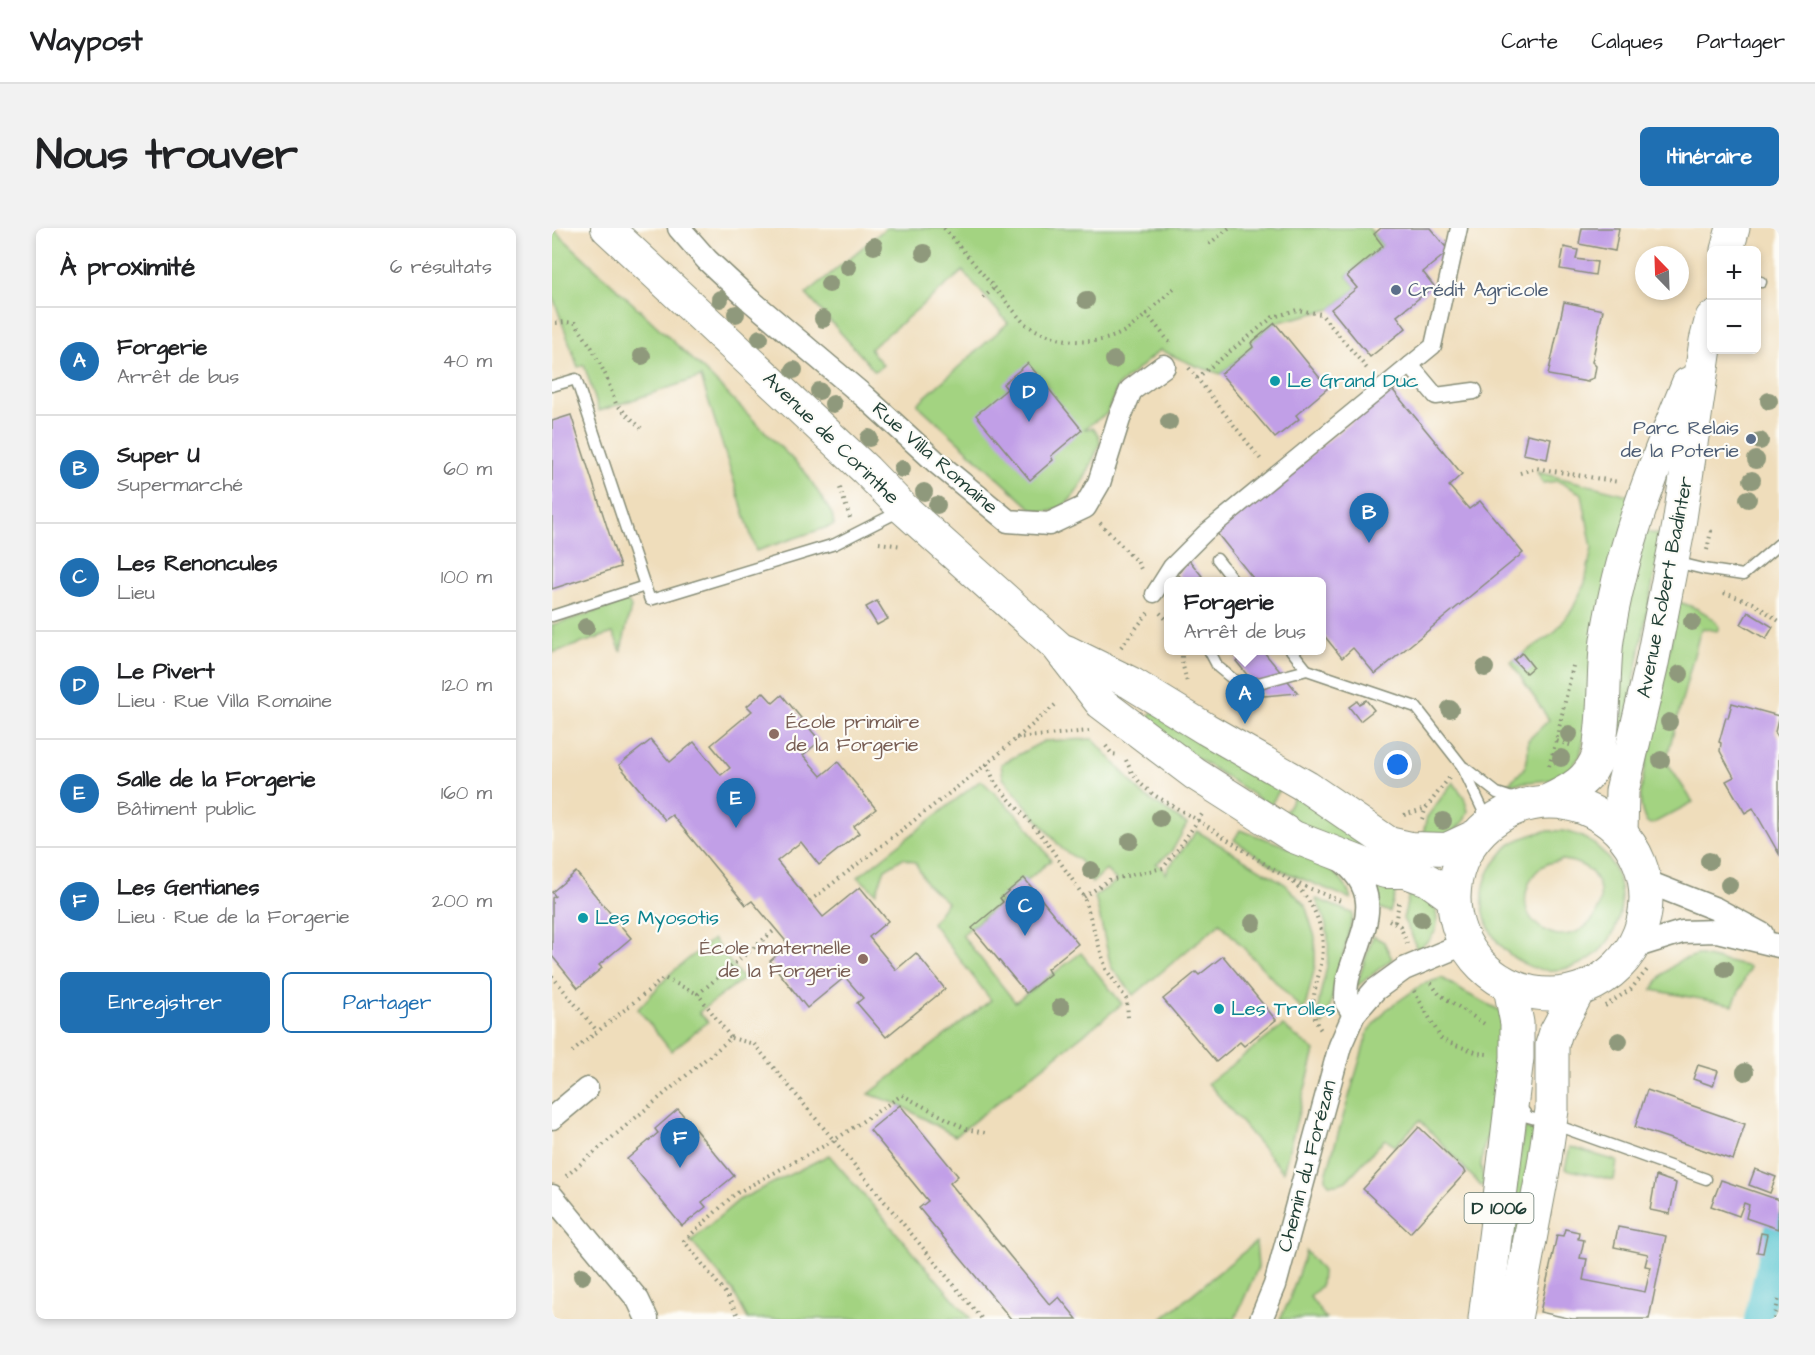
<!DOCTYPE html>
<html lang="fr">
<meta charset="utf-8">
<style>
body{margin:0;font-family:"Architects Daughter",sans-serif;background:#f2f2f2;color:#202124}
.controls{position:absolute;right:18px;top:18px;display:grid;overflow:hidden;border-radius:9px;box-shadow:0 3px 9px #0003}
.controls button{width:54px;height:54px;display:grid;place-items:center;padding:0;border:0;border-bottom:2px solid #e0e0e0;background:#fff;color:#202124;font:30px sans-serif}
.compass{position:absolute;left:1083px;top:18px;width:54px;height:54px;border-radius:50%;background:#fff;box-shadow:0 3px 9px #0003;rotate:337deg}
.you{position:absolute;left:846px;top:537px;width:21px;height:21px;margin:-15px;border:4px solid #fff;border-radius:50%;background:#1a73e8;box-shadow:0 0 0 9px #1a73e833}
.badge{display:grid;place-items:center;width:39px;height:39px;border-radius:50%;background:#1f6fb2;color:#fff;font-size:20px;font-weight:700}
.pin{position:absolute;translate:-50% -50px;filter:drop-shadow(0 2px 3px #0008)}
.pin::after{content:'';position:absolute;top:32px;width:21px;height:18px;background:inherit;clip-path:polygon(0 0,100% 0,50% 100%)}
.popup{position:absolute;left:612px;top:349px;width:162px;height:78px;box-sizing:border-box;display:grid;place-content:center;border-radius:9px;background:#fff;filter:drop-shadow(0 2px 4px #0005);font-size:20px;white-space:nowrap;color:#757577}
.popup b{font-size:22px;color:#202124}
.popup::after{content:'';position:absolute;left:50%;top:100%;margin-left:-12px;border:12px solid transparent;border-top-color:#fff}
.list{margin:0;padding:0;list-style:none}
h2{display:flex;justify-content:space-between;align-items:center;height:78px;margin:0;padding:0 24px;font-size:26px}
h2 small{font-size:20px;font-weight:400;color:#757577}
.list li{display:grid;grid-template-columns:39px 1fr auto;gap:18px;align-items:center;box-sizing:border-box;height:108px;padding:0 24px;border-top:2px solid #e0e0e0}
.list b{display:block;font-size:22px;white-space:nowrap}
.list p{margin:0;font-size:20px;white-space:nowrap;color:#757577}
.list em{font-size:20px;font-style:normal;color:#757577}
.actions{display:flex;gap:12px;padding:18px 24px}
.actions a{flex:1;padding:14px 0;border:2px solid #1f6fb2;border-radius:9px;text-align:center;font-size:21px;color:#1f6fb2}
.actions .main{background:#1f6fb2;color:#fff}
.map{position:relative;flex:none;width:1227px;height:1091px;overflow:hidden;border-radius:9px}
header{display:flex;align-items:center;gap:36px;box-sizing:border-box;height:84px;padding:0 30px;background:#fff;border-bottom:2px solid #e0e0e0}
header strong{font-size:28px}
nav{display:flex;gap:33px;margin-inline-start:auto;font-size:21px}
.intro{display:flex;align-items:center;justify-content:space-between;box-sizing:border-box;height:144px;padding:0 36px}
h1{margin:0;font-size:42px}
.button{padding:15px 27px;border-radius:9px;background:#1f6fb2;color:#fff;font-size:21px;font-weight:700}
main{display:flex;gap:36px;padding:0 36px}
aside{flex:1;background:#fff;border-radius:9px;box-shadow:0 3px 9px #0003}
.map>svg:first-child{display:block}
.green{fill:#a3d381;stroke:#61885a;stroke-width:1.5;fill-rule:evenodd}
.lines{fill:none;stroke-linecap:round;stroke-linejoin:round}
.canal{stroke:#5ac6d1;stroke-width:28}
.building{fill:#c19fe7}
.service-casing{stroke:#878d78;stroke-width:13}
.pedestrian-casing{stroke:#878d78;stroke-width:19}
.minor-casing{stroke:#878d78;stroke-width:25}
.secondary-casing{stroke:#878d78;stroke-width:34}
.primary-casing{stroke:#878d78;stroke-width:35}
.path{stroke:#878d78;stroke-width:4;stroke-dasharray:1.5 4.5;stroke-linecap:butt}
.service{stroke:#fff;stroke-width:10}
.pedestrian{stroke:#fff;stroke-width:16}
.minor{stroke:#fff;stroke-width:22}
.secondary{stroke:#fff;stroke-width:32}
.primary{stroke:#fff;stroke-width:33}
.tree{fill:#8f997b}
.service-dot{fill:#5c6f8a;stroke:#fdfcf7;stroke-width:2}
.culture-dot{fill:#0f9aa8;stroke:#fdfcf7;stroke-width:2}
.education-dot{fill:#8d6e63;stroke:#fdfcf7;stroke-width:2}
.labels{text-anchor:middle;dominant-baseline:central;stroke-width:4.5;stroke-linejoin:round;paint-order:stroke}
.shield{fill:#fdfcf7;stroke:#62766e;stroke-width:1.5}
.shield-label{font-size:18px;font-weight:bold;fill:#1f3d34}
.service-label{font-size:20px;fill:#4e5e75;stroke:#fdfcf7;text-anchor:start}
.culture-label{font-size:20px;fill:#0d838f;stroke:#fdfcf7;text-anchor:start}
.street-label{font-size:20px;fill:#1f3d34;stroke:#fdfcf7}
.education-label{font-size:20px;fill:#785e54;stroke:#fdfcf7;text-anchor:start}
</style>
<header>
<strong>Waypost</strong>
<nav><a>Carte</a><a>Calques</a><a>Partager</a></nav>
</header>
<div class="intro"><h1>Nous trouver</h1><a class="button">Itinéraire</a></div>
<main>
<aside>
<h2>À proximité<small>6 résultats</small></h2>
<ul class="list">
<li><span class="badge">A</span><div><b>Forgerie</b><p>Arrêt de bus</p></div><em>40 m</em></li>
<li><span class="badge">B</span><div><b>Super U</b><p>Supermarché</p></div><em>60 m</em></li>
<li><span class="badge">C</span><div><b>Les Renoncules</b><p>Lieu</p></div><em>100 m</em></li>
<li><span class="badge">D</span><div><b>Le Pivert</b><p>Lieu · Rue Villa Romaine</p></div><em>120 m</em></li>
<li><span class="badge">E</span><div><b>Salle de la Forgerie</b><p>Bâtiment public</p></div><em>160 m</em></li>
<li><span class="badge">F</span><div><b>Les Gentianes</b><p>Lieu · Rue de la Forgerie</p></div><em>200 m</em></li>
</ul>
<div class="actions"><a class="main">Enregistrer</a><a>Partager</a></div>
</aside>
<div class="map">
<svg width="1227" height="1091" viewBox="0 0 1227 1091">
<rect width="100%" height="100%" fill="#fdfcf7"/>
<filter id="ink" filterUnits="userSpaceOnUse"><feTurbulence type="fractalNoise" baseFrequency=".0167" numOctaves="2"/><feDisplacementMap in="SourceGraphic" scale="12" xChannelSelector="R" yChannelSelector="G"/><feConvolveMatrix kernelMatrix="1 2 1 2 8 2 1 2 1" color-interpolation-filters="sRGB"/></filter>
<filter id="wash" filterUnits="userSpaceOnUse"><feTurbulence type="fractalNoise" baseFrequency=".008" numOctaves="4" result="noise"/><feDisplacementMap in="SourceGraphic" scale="24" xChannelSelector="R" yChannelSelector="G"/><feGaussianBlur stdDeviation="1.35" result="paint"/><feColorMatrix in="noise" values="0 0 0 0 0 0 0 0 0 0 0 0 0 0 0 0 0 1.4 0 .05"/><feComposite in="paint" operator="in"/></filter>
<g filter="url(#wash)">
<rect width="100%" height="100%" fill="#efddbb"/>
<g class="green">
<polygon points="0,0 156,146 254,245 280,286 282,297 204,323 149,149 47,183 32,137 26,139 0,66"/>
<path d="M334,0H817L831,18L795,48L805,60L779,81L723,95L699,115L701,119L669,146L644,138L608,122L566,158L555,185L532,201L541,200L547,208L548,215C537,241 518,299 479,280L365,176L456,95L411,43L318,121L331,137L323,143L254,66Z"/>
<path d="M985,244L1084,269L1028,528L1019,540L997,552L955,556C976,539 976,539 976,512L997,492L959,434L1002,405L1020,382L1033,355L1040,320L1030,266L1006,253L991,255Z"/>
<polygon points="1094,304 1110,307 1070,516 1062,514 1066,405"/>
<polygon points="75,372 79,379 69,423 61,405 0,425 0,397 58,379"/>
<path d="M1127,374C1142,379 1159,385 1167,399L1165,403L1151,400L1148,404L1114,533L1141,574L1100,596L1095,595C1085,578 1089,562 1092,544Z"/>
<polygon points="603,482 729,560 718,578 591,494"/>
<polygon points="541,511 591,567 635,596 620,623 604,636 611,640 614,646 616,640 645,603 733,656 753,677 763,709 763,738 752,784 668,695 582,767 559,739 543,668 565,653 554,642 540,655 528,633 510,621 451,550 449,536 492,513"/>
<polygon points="429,552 474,596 499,632 410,707 463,774 529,725 570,776 403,908 348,877 317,866 439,772 380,695 395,674 375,656 363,634 351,630 333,641 324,665 306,649"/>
<polygon points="901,554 912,569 916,583 912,593 899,606 870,610 875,589"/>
<polygon points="743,567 846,634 781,615 732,586"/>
<path d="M688,602C721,614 790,632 799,671L724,640L682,612Z"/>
<path d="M993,603C1000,603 1009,602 1016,604C1094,625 1083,737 1002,742C989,743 975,739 964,731C930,709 918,661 947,629C951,625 954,619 959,616C970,609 981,606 993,603ZM1010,632C1015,633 1020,633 1024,635C1063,647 1053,706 1009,707C999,707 988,701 981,693C966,675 975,644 997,635C1001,634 1006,633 1010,632Z"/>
<polygon points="817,650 846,656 838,684 824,679"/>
<path d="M859,658L882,674C888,699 887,706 865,722L859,705L851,691Z"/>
<path d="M765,671L800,685L801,688L777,782L771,797C760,779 773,755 775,737C779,714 775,692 764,672Z"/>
<polygon points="821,708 832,714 840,731 804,759"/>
<polygon points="161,711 191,751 147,784 156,794 119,823 86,781 119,745"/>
<polygon points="1145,727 1198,739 1181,777 1100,762 1110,747 1127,733"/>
<polygon points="890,750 912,764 949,783 954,873 932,916 929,938 932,956 929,958 868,892 843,918 833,911 794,953 785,956 777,956 774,952 774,947 816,804 834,782 871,756"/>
<polygon points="731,798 763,823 731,944 656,855"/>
<polygon points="972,900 989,906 945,1091"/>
<polygon points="1018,919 1065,933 1062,952 1013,941"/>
<polygon points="277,927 419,1091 196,1091 181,1063 139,1013 187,972"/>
<polygon points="704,1014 706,1039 683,1091 610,1091"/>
<polygon points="754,1023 770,1043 769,1058 758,1069 774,1091 728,1091 737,1073"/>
</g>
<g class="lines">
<polyline class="canal" points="1206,1091 1227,1000"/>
</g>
<g id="blocks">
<g class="building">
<polygon points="829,0 878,0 897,23 871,44 882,58 845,88 854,100 818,129 779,81 805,60 795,48 831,18 822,6"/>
<polygon points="1030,0 1067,0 1063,23 1027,16"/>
<polygon points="1012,19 1026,22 1024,31 1045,34 1043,47 1008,41"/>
<polygon points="1012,74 1051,82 1040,134 1044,138 1042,150 1036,152 1036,154 996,147"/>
<polygon points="723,95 776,160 744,187 747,191 723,210 669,146 701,119 699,115"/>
<polygon points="476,135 530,202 499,228 501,232 478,252 424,187 455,161 451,156"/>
<polygon points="840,161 910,246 897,258 917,281 928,273 971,325 823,446 801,420 790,430 770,405 770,354 704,354 664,304"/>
<polygon points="19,187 68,339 0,361 0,193"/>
<polygon points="975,206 999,211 995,231 971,226"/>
<polygon points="637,332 650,348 643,354 632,354 626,346"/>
<polygon points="325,373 336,391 325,397 314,379"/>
<polygon points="1196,384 1221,399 1214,411 1189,396"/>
<polygon points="687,423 711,423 746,465 712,468 684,433 691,427"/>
<polygon points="970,425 981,439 974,445 962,432"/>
<polygon points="211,464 221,475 230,467 268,513 251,527 269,548 286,534 324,581 302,598 307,605 267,637 249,614 225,633 271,689 308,659 336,693 317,709 344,742 364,725 393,761 334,809 305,775 311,770 293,749 255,780 218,733 237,717 200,673 194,677 120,587 113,592 67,537 99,512 118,534 142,514 169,547 178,540 159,517 200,483 195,478"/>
<polygon points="814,472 822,482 808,493 797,479 805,473 807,476"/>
<polygon points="1180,475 1227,488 1223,504 1227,512 1227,626 1201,580 1193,585 1174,553 1182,549 1168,523 1169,515 1167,514 1174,489 1176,490"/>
<polygon points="24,644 79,710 47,737 50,740 26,760 0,728 0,670 3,668 0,664"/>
<polygon points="472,650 526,716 495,741 498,746 474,765 420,700 451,674 448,670"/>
<polygon points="671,728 724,792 692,818 688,814 664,834 611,771 644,744 647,747"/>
<polygon points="1146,837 1166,843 1161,858 1141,851"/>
<polygon points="1095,862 1193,896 1181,932 1083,899"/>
<polygon points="348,877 406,948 398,955 498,1077 507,1069 525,1091 459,1091 367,980 376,973 318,902"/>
<polygon points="126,881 182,948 150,974 154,979 130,998 75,931 106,905 103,901"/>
<polygon points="867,899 914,944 858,1005 811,961"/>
<polygon points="1203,941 1224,949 1218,965 1197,957"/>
<polygon points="1104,948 1124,955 1118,986 1098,982"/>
<polygon points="1169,952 1227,972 1226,1001 1194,990 1197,977 1192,975 1187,988 1159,978"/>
<polygon points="1066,999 1114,1008 1097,1091 1020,1091 988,1084 1005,1007 1011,1008 1013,1001 1027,1004 1026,1011 1032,1012 1028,1030 1035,1031 1031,1052 1093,1064 1099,1039 1093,1038 1096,1026 1062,1019"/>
<polygon points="1209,1005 1215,1006 1211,1025 1205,1024"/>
</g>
</g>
</g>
<g filter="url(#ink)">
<use href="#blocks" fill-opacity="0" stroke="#878d78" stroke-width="1.5"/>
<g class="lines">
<defs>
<g id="service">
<polyline points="1204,53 1209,54"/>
<polyline points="0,158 24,151 93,358"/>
<polyline points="665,331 683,354"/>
<polyline points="1123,334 1152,341 1191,347 1227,316"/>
<polyline points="0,388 93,358 98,372 112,368 283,316 350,282"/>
<polyline points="657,422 666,439 682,452 699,457 755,442"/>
<polyline points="739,422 755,442 864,479 910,538 937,595"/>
<polyline points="913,540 945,565 978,576"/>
<polyline points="968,878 976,889 998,895 1154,951"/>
</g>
<g id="pedestrian">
<polyline points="858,137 884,168 922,163"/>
<polyline points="602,366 619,339 653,305 881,118 907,0"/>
</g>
<g id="minor">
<polyline points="127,0 155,32 198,72 313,169 384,234 456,293 497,296 533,279 547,255 567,191 579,162 612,138"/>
<path d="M785,629C837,666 809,703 796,750C794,758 794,766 794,774L802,786"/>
<polyline points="1093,653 1164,681 1210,706"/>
<polyline points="1082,719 1130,704 1165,703 1227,718"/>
<polyline points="0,890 35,861"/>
<polyline points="0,968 86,1072 95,1091"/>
<polyline points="709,1091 723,1057 788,818 802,786 823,762 852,741 912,716"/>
</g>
<g id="secondary">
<polyline points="55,0 314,242 352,281 505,418 549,475 643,546 742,609 833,644 854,644 876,652 901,670"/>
<polyline points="514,423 579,455 654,501 755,559 837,615 859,620 895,621 925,607"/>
</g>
<g id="primary">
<polyline points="1175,22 1181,0"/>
<path d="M996,573C1019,562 1039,552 1047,525C1048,519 1048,513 1049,507C1053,475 1051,443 1055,412C1068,323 1102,238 1136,156"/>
<circle cx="998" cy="670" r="96"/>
<polyline points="1069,604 1070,563 1099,440 1127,297 1154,113 1160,90"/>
<polyline points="933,1091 965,830 965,795 958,759"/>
<polyline points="963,1091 992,937 1000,882 1000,817 1004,804 1026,763"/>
</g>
</defs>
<use href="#service" class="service-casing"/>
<use href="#pedestrian" class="pedestrian-casing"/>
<use href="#minor" class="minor-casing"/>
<use href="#secondary" class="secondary-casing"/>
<use href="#primary" class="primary-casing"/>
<g class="path">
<path d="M392,0L472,95C499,114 544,121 573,103C588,94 609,72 622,60"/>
<polyline points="657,16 677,0"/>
<polyline points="431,70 442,60"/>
<polyline points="594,85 618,115"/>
<polyline points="4,95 13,94 23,95 40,120 54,148 64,176 89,200"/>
<polyline points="637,140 710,233"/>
<polyline points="645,150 721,89 745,82 769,86 817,143"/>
<polyline points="968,245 984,240 1067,254"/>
<polyline points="288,260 298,290"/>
<polyline points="548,295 586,335 590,343"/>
<polyline points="327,315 350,318"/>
<polyline points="1155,322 1159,303 1157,302"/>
<polyline points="1172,365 1201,375 1227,393"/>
<polyline points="608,385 616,393"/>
<polyline points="569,419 596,385"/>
<polyline points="630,422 630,434 635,454"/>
<polyline points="503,477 435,536 443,555 491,609 532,669 554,741 575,772 576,790"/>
<polyline points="464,510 537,503"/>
<polyline points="1018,517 1004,513 1021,438"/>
<polyline points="554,518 560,526 567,527"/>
<path d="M574,532L580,545L590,557L602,567L647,593L739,653C762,673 774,701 770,731C766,756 753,780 769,802"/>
<polyline points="997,538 1004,513"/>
<polyline points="852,587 874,580"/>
<polyline points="870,591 874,580 897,550"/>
<polyline points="742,654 791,674"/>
<polyline points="532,669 557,652 611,640 629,617 651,585"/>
<polyline points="258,673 435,536"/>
<polyline points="837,692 848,698 855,715"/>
<polyline points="843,694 848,671"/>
<polyline points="0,748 45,803"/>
<polyline points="879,755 887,766 934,797"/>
<polyline points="862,763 890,812 926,825 935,826"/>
<polyline points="1053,778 1079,761 1095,742"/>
<polyline points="179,810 202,816 430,1091"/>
<polyline points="20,824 112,750 146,766"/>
<polyline points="14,948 179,810 146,766 224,701"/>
<polyline points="188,1091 174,1066 132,1013 183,966 281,913 350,867 414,901 433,905"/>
<polyline points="1222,1091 1227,1070"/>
</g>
<use href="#service" class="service"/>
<use href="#pedestrian" class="pedestrian"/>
<use href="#minor" class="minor"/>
<use href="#secondary" class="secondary"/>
<use href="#primary" class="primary"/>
</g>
<g class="tree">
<circle cx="322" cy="18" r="9"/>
<circle cx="372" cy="25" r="9"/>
<circle cx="296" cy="39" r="9"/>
<circle cx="277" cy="56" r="9"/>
<circle cx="168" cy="71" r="9"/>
<circle cx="534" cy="72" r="9"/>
<circle cx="184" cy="86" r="9"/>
<circle cx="271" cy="91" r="9"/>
<circle cx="208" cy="110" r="9"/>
<circle cx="90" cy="128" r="9"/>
<circle cx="562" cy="132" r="9"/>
<circle cx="242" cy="142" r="9"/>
<circle cx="267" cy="163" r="9"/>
<circle cx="1217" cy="173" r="9"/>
<circle cx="281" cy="176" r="9"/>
<circle cx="617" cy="194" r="9"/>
<circle cx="317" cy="210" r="9"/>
<circle cx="1208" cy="213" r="9"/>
<circle cx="1204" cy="232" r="9"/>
<circle cx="350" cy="241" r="9"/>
<circle cx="1200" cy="252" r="9"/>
<circle cx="372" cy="264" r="9"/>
<circle cx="1196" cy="271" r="9"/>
<circle cx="385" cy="277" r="9"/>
<circle cx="1140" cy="394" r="9"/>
<circle cx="34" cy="399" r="9"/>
<circle cx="933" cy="440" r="9"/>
<circle cx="1128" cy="446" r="9"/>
<circle cx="898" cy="481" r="9"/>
<circle cx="1117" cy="494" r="9"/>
<circle cx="1017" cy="506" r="9"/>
<circle cx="1009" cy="530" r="9"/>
<circle cx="1109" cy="532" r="9"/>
<circle cx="608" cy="590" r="9"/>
<circle cx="891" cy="593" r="9"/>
<circle cx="578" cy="613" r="9"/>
<circle cx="1157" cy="633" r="9"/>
<circle cx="539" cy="642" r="9"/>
<circle cx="1177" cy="657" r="9"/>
<circle cx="869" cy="691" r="9"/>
<circle cx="701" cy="695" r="9"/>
<circle cx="1173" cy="741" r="9"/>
<circle cx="509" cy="779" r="9"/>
<circle cx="1067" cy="813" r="9"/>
<circle cx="1193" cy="844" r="9"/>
<circle cx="30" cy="1048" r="9"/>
</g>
</g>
<g class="service-dot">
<circle cx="844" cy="62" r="6"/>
<circle cx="1199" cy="211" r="6"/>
</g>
<g class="culture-dot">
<circle cx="723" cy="153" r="6"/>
<circle cx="31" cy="690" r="6"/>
<circle cx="667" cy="781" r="6"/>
</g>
<g class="education-dot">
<circle cx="222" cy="506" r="6"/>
<circle cx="311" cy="731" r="6"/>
</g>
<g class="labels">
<rect class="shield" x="912.5" y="965" width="69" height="30" rx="4.5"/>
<g class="shield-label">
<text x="947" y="980">D 1006</text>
</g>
<g class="service-label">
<text x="856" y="62">Crédit Agricole</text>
<text x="1187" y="200" text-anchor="end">Parc Relais<tspan x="1187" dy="23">de la Poterie</tspan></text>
</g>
<g class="culture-label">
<text x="735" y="153">Le Grand Duc</text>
<text x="43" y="690">Les Myosotis</text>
<text x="679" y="781">Les Trolles</text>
</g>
<g class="street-label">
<text transform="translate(279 210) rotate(44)">Avenue de Corinthe</text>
<text transform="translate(383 230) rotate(41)">Rue Villa Romaine</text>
<text transform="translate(1113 359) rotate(-79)">Avenue Robert Badinter</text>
<text transform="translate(755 938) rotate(-75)">Chemin du Forézan</text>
</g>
<g class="education-label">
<text x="234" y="494">École primaire<tspan x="234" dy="23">de la Forgerie</tspan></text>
<text x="299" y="720" text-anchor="end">École maternelle<tspan x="299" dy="23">de la Forgerie</tspan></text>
</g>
</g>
</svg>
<div class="controls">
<button>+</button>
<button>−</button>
</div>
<svg class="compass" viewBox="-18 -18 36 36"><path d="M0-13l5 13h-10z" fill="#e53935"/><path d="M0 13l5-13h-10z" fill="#757577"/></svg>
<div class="you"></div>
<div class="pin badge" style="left:693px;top:496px">A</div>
<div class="popup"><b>Forgerie</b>Arrêt de bus</div>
<div class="pin badge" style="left:817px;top:315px">B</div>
<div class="pin badge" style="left:473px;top:708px">C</div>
<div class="pin badge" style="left:477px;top:194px">D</div>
<div class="pin badge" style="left:184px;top:600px">E</div>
<div class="pin badge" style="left:128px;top:940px">F</div>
</div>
</main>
